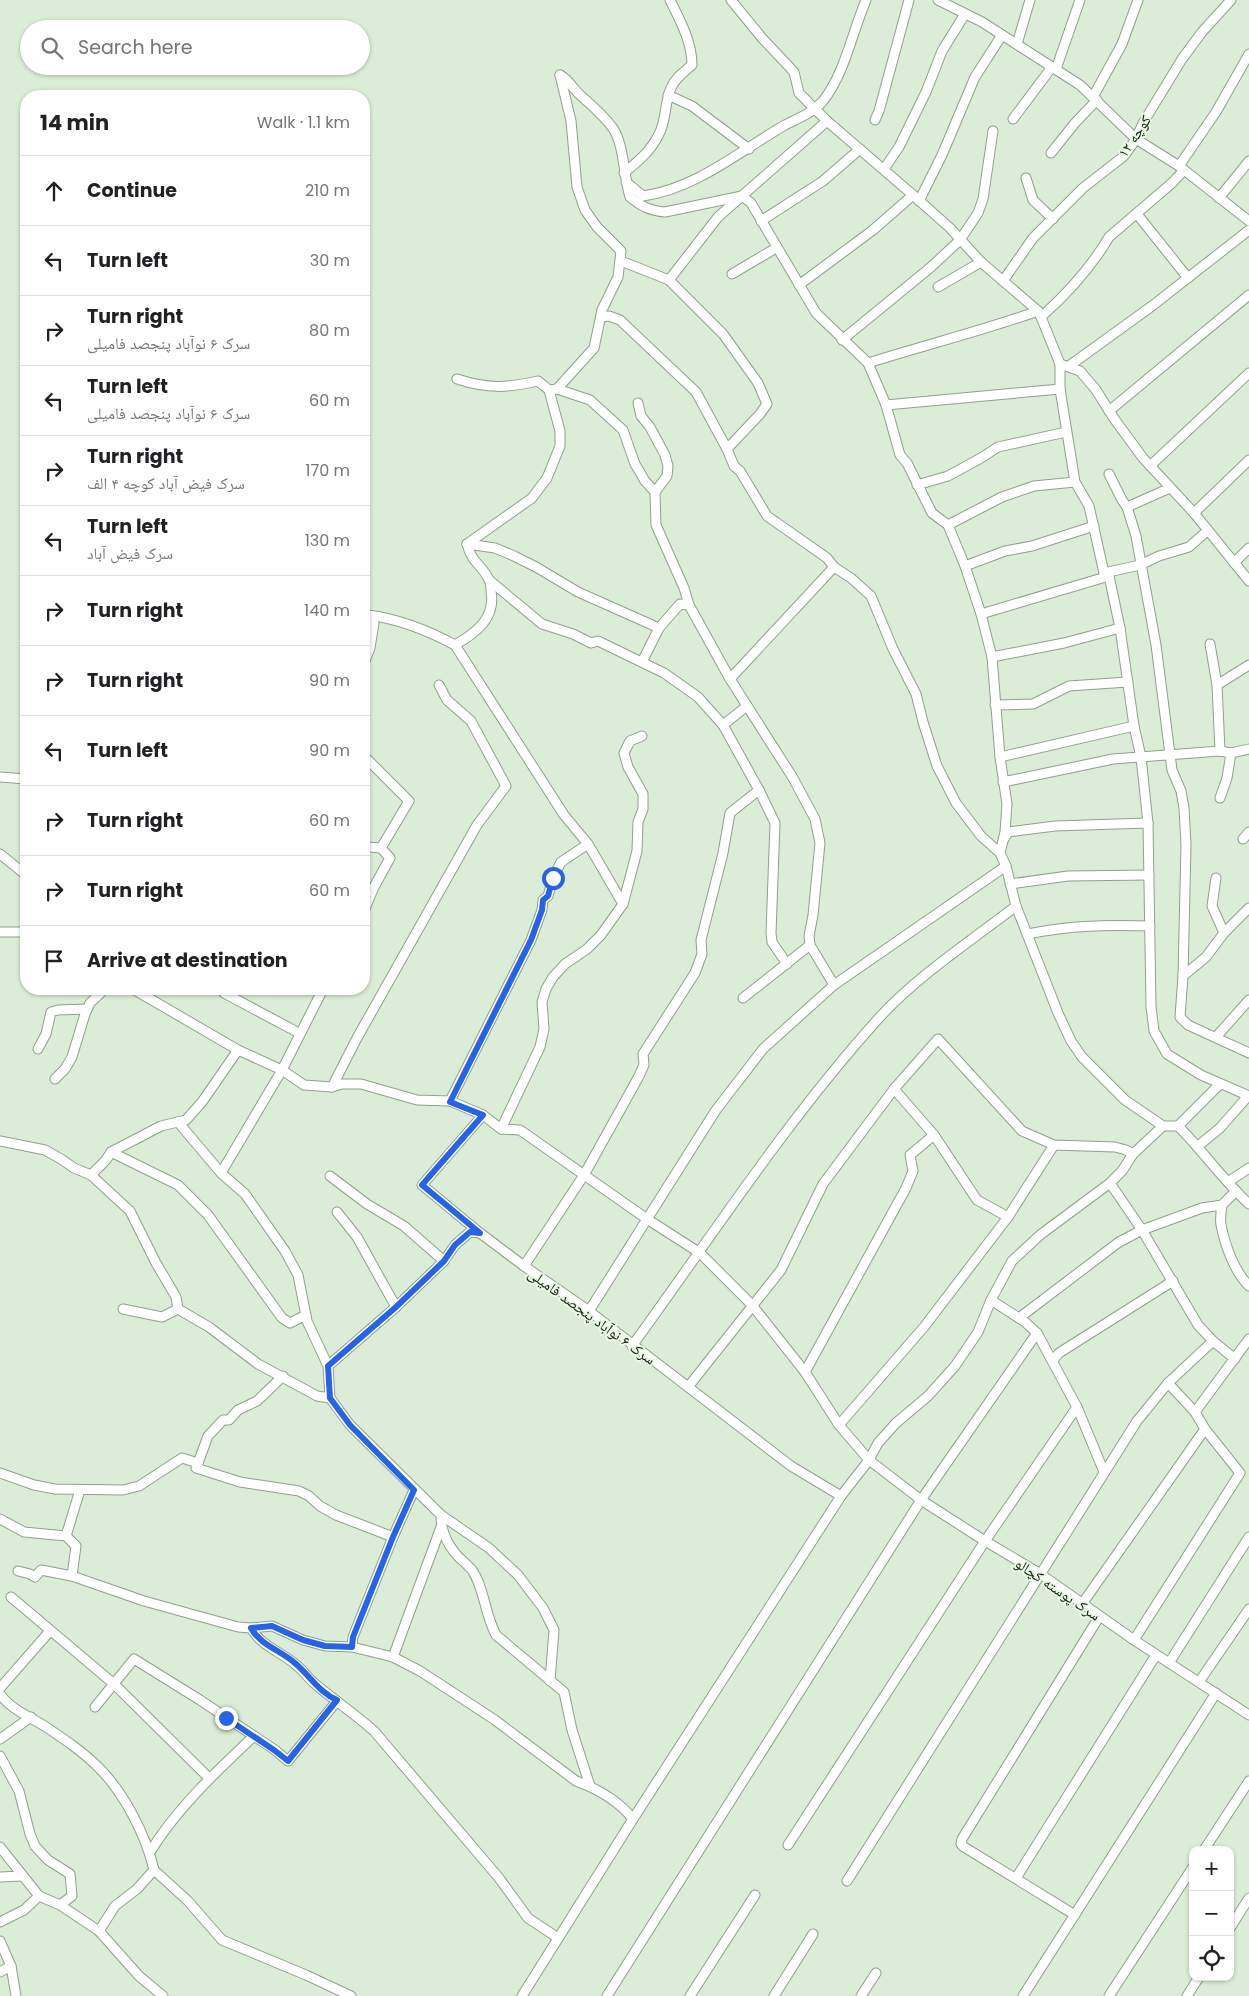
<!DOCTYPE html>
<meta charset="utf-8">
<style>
body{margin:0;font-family:Poppins,"Noto Naskh Arabic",sans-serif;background:#f2f2f2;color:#202124}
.controls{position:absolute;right:15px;bottom:15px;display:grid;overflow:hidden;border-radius:10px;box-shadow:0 1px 4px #0004}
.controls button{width:45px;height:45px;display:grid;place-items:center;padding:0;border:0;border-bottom:1px solid #e0e0e0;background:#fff;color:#202124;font:25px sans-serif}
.stop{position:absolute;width:15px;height:15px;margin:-11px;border:4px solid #2563eb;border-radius:50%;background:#fff}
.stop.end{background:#2563eb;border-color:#fff;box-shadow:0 1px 5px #0008}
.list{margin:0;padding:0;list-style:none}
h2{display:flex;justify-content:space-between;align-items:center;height:65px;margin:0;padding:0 20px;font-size:21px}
h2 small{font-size:16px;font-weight:400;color:#757577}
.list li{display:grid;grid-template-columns:32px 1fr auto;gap:15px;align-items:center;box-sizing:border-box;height:70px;padding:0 20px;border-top:1px solid #e0e0e0}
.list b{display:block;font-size:19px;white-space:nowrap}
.list p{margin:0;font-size:16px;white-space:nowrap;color:#757577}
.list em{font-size:16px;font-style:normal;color:#757577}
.icon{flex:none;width:28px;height:28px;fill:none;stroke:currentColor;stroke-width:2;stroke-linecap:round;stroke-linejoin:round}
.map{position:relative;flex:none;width:1249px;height:1996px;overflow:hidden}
.search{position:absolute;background:#fff;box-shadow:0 1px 4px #0004;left:20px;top:20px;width:350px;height:55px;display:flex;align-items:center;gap:12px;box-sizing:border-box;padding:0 18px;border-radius:28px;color:#757577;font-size:19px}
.panel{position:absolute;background:#fff;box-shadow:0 1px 4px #0004;left:20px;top:90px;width:350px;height:905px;border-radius:20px}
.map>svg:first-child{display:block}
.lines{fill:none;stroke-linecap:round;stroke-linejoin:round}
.street-casing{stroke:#90a08c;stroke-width:11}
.street{stroke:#fff;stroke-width:9}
.route{stroke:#2563eb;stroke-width:6}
.labels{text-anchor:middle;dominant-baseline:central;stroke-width:4;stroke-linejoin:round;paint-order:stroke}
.street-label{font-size:15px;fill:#151b13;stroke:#e9fae4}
</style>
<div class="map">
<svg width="1249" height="1996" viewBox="0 0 1249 1996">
<rect width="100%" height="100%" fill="#dcedd7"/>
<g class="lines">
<defs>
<g id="street">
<polyline points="731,0 762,38 794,72 799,93 827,121 913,195 950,228 981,262 1038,311 1041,317 1060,364 1060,389 1075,482 1089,506 1104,573 1109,576 1120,628 1134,726 1141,757 1148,823 1151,1007 1154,1031 1167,1054 1201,1075 1249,1096"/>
<polyline points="938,0 982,22 1080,85 1136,139 1179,166 1249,221"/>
<polyline points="1017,44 1030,0"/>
<polyline points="1056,69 1080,0"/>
<path d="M560,75C568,79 572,87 579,94C591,105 605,116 614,130C624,146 624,178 630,197C641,206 650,211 665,212L742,196L751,203L816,313L868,363L886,405L900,455L907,463L932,513L948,525L965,566L981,614L992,657L1000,757L1007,804L1005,832L1000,853"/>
<polyline points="668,95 692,106 749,149"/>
<polyline points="1093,97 1122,44 1138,0"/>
<polyline points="1013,119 1052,67"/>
<polyline points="875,120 879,111 909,0"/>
<polyline points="1051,153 1075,123 1097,100"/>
<polyline points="1179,166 1216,112 1249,54"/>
<polyline points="884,169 899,147 926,92 942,51 965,14"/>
<path d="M624,173C637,162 650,152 658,136C667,121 664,103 671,88C675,78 684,72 692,65C692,42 680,20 670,0"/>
<polyline points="1026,178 1033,200 1053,219"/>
<path d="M626,182L643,196C695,189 740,151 785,125C798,118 813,113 823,101C845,73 852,33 866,0"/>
<polyline points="1219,198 1249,161"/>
<polyline points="919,201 942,155 975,77 1002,35"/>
<polyline points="1137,214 1188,278"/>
<polyline points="761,221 823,181 860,149"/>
<polyline points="621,261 669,280 723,334 758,383 767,404 760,414 727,449"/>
<polyline points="732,274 776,248"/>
<polyline points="669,280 718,217 827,121"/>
<polyline points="1003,281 1033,238 1083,188 1124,156 1136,139 1143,123 1182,59 1202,32 1231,0"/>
<polyline points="799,285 873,230 913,195"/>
<polyline points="938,287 981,262"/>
<path d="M601,317L609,316L620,320L696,392L727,449L734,466L740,471L767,516L827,558L834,567L851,578L871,596L893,649L916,694L923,722L937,766L956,803L981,836L1000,853L1006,866L1016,906L1058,1013L1071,1041L1082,1057L1125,1100L1163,1126H1178C1203,1151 1223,1180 1249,1204"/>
<path d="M1041,317C1067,294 1092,266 1109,237L1172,183L1184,170"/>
<polyline points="842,340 931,267 960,240 978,213 983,199 993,131"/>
<path d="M868,363C925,345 982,331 1038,311"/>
<polyline points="1060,364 1080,371 1096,390 1115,420 1143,458 1194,513 1249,581"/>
<polyline points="1069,366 1152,306 1249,230"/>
<path d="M457,379C488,389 507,388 538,381L549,390L557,389L590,400L623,430L635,464L645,481L655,492L656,525L684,588L689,605L730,679L793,778L815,819L820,843L813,915L809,936L810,945L834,985"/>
<polyline points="557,389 594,348 602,310 618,277 621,251 597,227 585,210 577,187 571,121 560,75"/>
<polyline points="638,403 641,416 650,427 665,455 668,466 667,476 655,492"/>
<polyline points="886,405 1060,389"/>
<polyline points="1109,411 1249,295"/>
<polyline points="1150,466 1249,373"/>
<polyline points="1109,474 1122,500 1127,507 1136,536 1156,645 1172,770 1181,791 1184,808 1186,845 1183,976 1180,1017 1188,1025 1249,1053"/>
<polyline points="917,485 948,476 981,458 998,447 1066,432"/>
<polyline points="1127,507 1170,488"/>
<polyline points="1194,513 1249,460"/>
<polyline points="948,525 1002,497 1034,486 1075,482"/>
<polyline points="467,544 495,548 514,556 536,567 578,592 659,628"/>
<polyline points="467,544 532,498 547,478 560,446 560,431 549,390"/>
<polyline points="1234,563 1249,548"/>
<polyline points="965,566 1005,551 1032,546 1094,526"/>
<polyline points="1104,573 1140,565 1159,556 1189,547 1207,531"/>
<polyline points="489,580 542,624 573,634 591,643 598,641 664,673 698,697 723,725 759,790 775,823 771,933 772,942 787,964"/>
<polyline points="981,614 1109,576"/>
<path d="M368,615C400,619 427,630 455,645L564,815L588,844L623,904"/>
<polyline points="1210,644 1217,685 1220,751"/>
<path d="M455,645C476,633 496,618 491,591C491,588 491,583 489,580C482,564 472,564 467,544"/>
<polyline points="992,657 1064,643 1120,628"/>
<polyline points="642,662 659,628 680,604 689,605"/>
<polyline points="364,663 370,648 374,623 366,614"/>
<polyline points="730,679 834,567"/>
<polyline points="1217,685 1249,665"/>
<polyline points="995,705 1033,704 1069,686 1128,682"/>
<polyline points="723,725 747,706"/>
<polyline points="364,756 409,801 381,848"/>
<polyline points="1000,757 1134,726"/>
<polyline points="0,777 26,779"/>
<polyline points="1003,782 1113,759 1220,751 1231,753 1249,749"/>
<polyline points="1220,798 1227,778 1231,753"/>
<polyline points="1004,839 1008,832 1055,826 1148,823"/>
<polyline points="1243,839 1249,832"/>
<polyline points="364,845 366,847 381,848 390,858 374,887 364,911"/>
<polyline points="0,854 26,875"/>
<polyline points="1216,878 1212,906 1224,933"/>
<polyline points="1010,884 1068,876 1149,875"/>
<polyline points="0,932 26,932"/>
<path d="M1028,934C1072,925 1105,925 1150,926"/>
<polyline points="1183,976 1206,957 1224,933 1249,908"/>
<polyline points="133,989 238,1050 282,1070 304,1085 332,1087 342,1084 361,1084 417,1100 450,1101 483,1115 501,1129 520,1130 647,1219 700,1253 752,1305 805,1372 839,1425 869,1460 921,1500 985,1541 1039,1573 1134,1640 1249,1715"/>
<polyline points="225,989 224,993 299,1033"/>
<polyline points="743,998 810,945"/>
<polyline points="1216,1037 1249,1000"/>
<polyline points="38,1049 46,1034 51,1012 58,1010 87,1009"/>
<polyline points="55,1079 65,1069 72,1057 85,1014 90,1003 105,989"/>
<polyline points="332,1087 357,1038 477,825 506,786 471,721 447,700 439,685"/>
<polyline points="894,1089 934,1135 977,1200 1008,1217"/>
<polyline points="450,1101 531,940 542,910 543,900 548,896 553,878 561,862 588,844"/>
<polyline points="483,1115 422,1185 480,1233 524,1266 589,1311 791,1466 841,1496"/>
<path d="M178,1122L221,1173L245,1194L285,1251L298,1275L307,1321L328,1366L330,1398L350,1425L441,1515C441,1529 446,1542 455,1553C460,1559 467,1564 472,1570C484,1587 485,1615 496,1635L564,1692L572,1730L590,1786"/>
<polyline points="1178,1126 1220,1084"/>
<polyline points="501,1129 540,1047 544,1029 542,1002 546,989 553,977 565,964 587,949 601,935 623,904 637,851 638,822 643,809 643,794 628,767 624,753 630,741 642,736"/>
<polyline points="0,1141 45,1150 61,1159 74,1168 91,1175 130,1211 156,1263 176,1297 178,1309 209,1327 258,1364 317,1396 330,1398"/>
<polyline points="1198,1146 1220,1128 1248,1096"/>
<polyline points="111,1152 178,1185 208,1215 282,1318 290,1323 306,1315"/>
<polyline points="221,1173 282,1070 323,989"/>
<polyline points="91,1175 106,1160 111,1152 161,1126 186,1120 202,1102 238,1050"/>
<polyline points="330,1176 367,1204 404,1226 444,1261"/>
<polyline points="1228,1182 1249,1168"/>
<polyline points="1110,1183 1142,1230 1198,1325 1213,1341 1235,1359"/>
<path d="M1222,1205C1221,1211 1220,1219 1221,1225C1225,1245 1234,1271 1249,1286"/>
<polyline points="337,1212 357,1237 396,1307"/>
<polyline points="524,1266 584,1175 638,1078 644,1065 643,1054 695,973 702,954 701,940 723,853 730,813 759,790"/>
<polyline points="991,1300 1025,1322 1037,1333 1077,1407 1104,1472"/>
<polyline points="123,1309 162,1317 178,1309"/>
<polyline points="589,1311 716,1110 763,1049 834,985 1006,866"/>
<polyline points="1019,1318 1119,1242 1142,1230 1202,1208 1222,1205 1236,1191"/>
<path d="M632,1346C712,1236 787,1120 878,1019C916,977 972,940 1016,906"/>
<polyline points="1053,1360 1059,1353 1173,1281"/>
<polyline points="328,1366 396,1307 444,1261 455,1245 470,1232 480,1233"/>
<polyline points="805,1372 906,1188 913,1171 910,1155 934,1135"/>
<polyline points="688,1387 781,1270 823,1184 894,1089 938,1039 1022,1131 1054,1145 1115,1147 1126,1150 1133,1154"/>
<polyline points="1195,1412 1249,1339"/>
<polyline points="839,1425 924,1327 1008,1217 1054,1145"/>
<polyline points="198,1463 208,1436 223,1420 229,1420 238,1410 257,1401 283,1376"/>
<polyline points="0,1473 34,1485 55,1489 123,1490 139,1486 182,1458 198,1463 196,1468 240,1482 299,1491 309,1496 320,1506 336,1515 393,1537"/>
<polyline points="441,1515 489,1548 518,1575 543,1608 554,1630 550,1681"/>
<polyline points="0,1519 24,1532 66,1536 76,1546 72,1576"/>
<polyline points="66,1536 80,1490"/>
<path d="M18,1571L30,1574L35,1577L41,1570L72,1576L144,1601L238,1627L251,1628L272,1626L303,1640L325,1646L352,1647L393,1657L420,1671L495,1720L576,1781C598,1789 618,1800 633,1819"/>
<polyline points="11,1597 114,1684 209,1778"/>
<polyline points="1082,1604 1205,1429"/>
<path d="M251,1628C260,1645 281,1652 295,1664C302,1669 307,1677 314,1683C334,1700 355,1714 374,1731L499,1878L528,1918L558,1938"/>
<polyline points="1134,1640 1240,1473 1205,1429 1195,1412 1168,1383"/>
<polyline points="352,1647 353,1637 393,1537 414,1490"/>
<polyline points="393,1657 441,1527"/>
<polyline points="1169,1663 1249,1537"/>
<polyline points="1199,1682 1249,1609"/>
<polyline points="0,1688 50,1631"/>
<path d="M0,1694C11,1710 31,1717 46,1727C64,1739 82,1751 98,1767C123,1791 146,1835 154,1870L137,1889L115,1906L99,1931"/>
<polyline points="95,1707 134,1659 200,1700 275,1750 288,1761 337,1701"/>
<polyline points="0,1739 31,1717"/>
<polyline points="0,1756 19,1791 30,1834 35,1846 48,1860 70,1874 72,1896 60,1905"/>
<polyline points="788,1845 985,1541 1077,1407"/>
<polyline points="0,1847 39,1896 60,1905 99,1931 139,1976 163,1996"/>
<polyline points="1204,1850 1249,1781"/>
<path d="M150,1852C177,1808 216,1772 254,1736"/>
<polyline points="154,1870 188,1901 222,1940 306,1975 351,1996"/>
<polyline points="0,1877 22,1876"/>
<polyline points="1016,1878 1156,1655"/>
<polyline points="847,1881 1137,1421 1168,1383 1213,1341"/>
<polyline points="1075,1915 964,1847 961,1844 962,1839 1099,1617"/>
<polyline points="0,1922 24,1910 39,1896"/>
<polyline points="1230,1928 1249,1898"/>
<polyline points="0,1941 11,1966 16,1996"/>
<polyline points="0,1972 11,1966"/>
<polyline points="522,1996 633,1819 841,1496 869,1460 878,1443 896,1423 928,1396 955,1366 978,1332 991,1300 1012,1261 1040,1235 1110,1183 1122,1171 1133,1154 1163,1126"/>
<polyline points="607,1996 921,1500 1037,1333"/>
<polyline points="690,1996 755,1895"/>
<polyline points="774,1996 813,1934"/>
<polyline points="861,1996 876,1973"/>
<polyline points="1023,1996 1216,1693"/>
<polyline points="1109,1996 1193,1867"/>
<polyline points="1187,1996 1199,1977"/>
</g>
</defs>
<use href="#street" class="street-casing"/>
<use href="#street" class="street"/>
</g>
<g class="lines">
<path class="route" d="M226,1718L274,1750L288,1761L337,1700C320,1693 310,1676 296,1664C282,1651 260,1645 251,1628L272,1626L303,1640L325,1646L352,1647L353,1637L393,1537L414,1490L350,1425L330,1398L328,1366L396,1307L444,1261L455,1245L470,1232L480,1233L422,1185L483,1115L450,1102L531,940L542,910L543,900L548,896L553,878"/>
</g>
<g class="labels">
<g class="street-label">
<text transform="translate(1134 136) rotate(-56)">کوچه ۱۲</text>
<text transform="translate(592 1316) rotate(36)">سرک ۶ نوآباد پنجصد فامیلی</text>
<text transform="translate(1058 1589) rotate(34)">سرک پوسته کچالو</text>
</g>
</g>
</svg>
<div class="controls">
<button>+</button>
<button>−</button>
<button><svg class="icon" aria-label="locate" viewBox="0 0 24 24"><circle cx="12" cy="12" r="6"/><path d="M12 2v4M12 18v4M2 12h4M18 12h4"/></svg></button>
</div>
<div class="stop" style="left:553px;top:878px"></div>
<div class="stop end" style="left:226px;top:1718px"></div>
<div class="search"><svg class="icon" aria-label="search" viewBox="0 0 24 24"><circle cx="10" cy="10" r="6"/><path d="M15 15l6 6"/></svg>Search here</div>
<section class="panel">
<h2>14 min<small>Walk · 1.1 km</small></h2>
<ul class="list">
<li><svg class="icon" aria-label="ahead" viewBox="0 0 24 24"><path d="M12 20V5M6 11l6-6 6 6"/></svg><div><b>Continue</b></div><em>210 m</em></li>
<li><svg class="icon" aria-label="left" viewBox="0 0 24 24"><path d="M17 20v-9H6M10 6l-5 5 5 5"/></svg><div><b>Turn left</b></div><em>30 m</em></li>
<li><svg class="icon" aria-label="right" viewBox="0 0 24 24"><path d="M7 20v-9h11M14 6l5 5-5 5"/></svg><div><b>Turn right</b><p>سرک ۶ نوآباد پنجصد فامیلی</p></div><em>80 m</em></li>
<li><svg class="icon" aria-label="left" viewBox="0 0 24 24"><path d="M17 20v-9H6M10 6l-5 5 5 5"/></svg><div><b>Turn left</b><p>سرک ۶ نوآباد پنجصد فامیلی</p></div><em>60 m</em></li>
<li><svg class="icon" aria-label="right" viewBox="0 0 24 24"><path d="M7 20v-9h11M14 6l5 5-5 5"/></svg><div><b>Turn right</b><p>سرک فيض آباد کوچه ۴ الف</p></div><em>170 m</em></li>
<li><svg class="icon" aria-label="left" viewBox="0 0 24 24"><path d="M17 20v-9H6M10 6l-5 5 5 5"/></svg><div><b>Turn left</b><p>سرک فيض آباد</p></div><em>130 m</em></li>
<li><svg class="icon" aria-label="right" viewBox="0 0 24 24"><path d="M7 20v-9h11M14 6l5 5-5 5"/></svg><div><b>Turn right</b></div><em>140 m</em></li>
<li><svg class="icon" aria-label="right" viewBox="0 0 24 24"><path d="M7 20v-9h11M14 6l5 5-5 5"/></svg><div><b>Turn right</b></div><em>90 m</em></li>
<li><svg class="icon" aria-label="left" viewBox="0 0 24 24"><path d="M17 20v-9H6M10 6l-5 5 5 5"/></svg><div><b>Turn left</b></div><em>90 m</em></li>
<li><svg class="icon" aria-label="right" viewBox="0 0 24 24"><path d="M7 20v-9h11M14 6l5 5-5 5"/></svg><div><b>Turn right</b></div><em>60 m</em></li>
<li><svg class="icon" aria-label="right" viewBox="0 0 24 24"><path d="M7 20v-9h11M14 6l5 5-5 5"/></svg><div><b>Turn right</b></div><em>60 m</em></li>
<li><svg class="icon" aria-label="arrive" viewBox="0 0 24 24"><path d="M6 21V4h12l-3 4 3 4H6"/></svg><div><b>Arrive at destination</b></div></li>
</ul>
</section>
</div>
